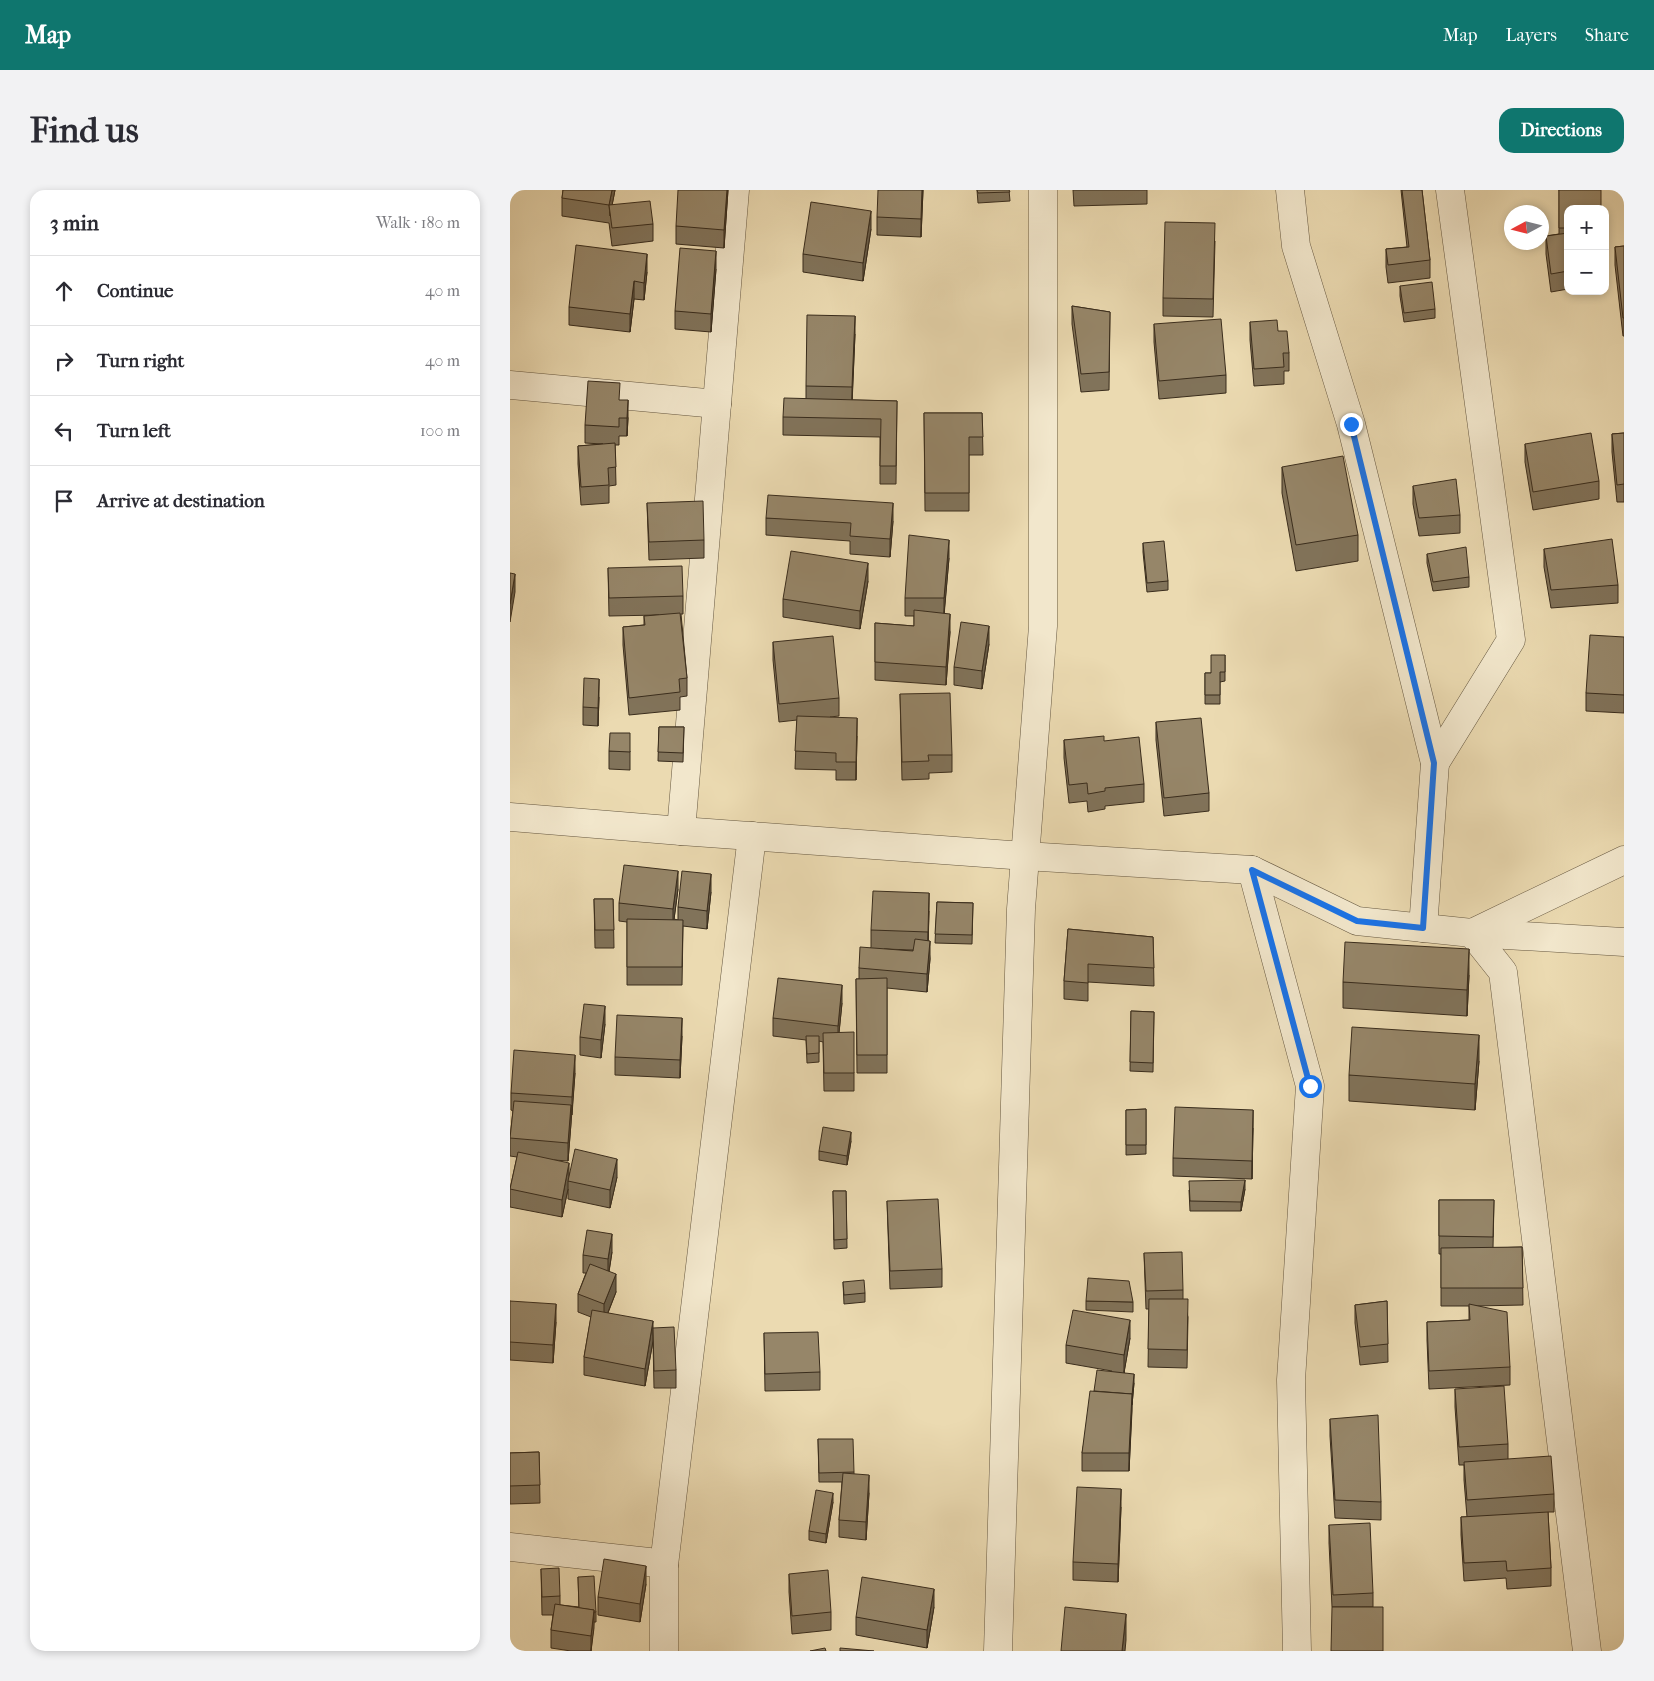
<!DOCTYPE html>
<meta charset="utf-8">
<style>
body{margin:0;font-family:"IM FELL French Canon",serif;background:#f2f2f3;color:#2b2b33}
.controls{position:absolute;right:15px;top:15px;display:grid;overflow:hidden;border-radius:10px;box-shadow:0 2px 8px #0003}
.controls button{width:45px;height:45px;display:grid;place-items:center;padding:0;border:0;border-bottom:1px solid #e1e1e2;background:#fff;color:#2b2b33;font:25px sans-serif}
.compass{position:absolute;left:994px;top:15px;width:45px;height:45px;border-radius:50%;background:#fff;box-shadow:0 2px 8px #0003;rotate:263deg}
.stop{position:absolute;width:15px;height:15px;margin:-11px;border:4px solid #1a73e8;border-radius:50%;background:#fff}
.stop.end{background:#1a73e8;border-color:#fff;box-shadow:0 1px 5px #0008}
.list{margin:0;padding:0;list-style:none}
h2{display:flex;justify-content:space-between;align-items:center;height:65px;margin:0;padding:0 20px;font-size:21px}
h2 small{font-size:16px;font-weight:400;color:#7c7c81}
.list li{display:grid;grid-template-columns:32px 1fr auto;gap:15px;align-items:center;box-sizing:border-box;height:70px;padding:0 20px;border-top:1px solid #e1e1e2}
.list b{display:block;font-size:19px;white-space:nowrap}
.list em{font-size:16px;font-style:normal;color:#7c7c81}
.icon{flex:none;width:28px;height:28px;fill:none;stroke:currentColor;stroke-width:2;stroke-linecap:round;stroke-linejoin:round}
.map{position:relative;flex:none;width:1114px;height:1461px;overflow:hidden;border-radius:15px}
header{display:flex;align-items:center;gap:30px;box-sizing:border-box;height:70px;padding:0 25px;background:#0f766e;color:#fff}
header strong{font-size:24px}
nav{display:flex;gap:28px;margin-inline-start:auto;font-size:18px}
.intro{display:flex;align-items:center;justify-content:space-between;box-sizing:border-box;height:120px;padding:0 30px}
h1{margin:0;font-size:35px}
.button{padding:12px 22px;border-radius:15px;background:#0f766e;color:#fff;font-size:18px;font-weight:700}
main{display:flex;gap:30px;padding:0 30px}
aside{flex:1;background:#fff;border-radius:15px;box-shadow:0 2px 8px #0003}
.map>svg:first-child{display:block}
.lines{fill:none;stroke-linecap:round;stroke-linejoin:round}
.minor-casing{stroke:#665841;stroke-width:29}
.minor{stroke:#f2e7cc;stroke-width:28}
.wall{fill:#81735a;stroke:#392c1c;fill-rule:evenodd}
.shaded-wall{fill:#695e4a;stroke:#392c1c}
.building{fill:#968669;stroke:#392c1c}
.route{stroke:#1a73e8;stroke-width:6}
</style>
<header>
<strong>Map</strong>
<nav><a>Map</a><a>Layers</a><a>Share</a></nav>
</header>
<div class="intro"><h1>Find us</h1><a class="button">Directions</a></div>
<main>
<aside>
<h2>3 min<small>Walk · 180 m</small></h2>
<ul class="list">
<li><svg class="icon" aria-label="ahead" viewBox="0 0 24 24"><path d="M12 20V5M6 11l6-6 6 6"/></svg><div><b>Continue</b></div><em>40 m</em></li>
<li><svg class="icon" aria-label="right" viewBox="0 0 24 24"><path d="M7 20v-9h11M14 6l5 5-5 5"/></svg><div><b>Turn right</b></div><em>40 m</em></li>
<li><svg class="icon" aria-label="left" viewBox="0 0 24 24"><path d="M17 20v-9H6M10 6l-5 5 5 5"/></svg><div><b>Turn left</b></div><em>100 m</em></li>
<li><svg class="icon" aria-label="arrive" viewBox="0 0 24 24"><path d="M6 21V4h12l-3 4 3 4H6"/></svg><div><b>Arrive at destination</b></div></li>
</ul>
</aside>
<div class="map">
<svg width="1114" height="1461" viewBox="0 0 1114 1461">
<rect width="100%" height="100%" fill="#ebdab1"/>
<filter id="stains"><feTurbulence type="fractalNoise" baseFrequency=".004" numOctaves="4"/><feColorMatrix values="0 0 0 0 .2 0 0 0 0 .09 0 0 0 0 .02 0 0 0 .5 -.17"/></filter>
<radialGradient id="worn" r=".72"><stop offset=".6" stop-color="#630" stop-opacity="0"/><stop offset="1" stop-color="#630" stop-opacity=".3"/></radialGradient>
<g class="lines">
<defs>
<g id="minor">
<polyline points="780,0 786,56 841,234 925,573 913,738"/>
<polyline points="0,195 207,214"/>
<polyline points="925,573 1001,450 940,0"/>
<polyline points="0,627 171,641 515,666 742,680 847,731 962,743 1114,752"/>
<polyline points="171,641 225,0"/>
<polyline points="742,680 800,896 781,1190 787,1461"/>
<polyline points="0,1357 139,1372 154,1375"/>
<polyline points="154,1461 154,1375 242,646"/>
<polyline points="488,1461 511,719 533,436 533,0"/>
<polyline points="1077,1461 993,782 962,743 1114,670"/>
</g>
</defs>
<use href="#minor" class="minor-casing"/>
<use href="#minor" class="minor"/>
</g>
<g class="wall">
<polygon points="53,0 105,0 102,15 143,34 143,51 102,56 99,33 52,26 52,8"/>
<polygon points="218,0 214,58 166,54 166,36"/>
<polygon points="413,0 411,47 367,45 367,27"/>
<polygon points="467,0 499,0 500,11 468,13"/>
<polygon points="563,0 637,0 637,14 564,16"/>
<polygon points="891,0 912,0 920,70 920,88 878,93 876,77 876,59 897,57"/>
<polygon points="1049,0 1058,19 1058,99 1041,102 1036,64 1036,46 1049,44"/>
<polygon points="361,39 353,91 293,82 293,64"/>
<polygon points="705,51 703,127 653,126 653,108"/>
<polygon points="1114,56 1114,146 1113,146 1105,75 1105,57"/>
<polygon points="1095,68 1096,76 1096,94 1095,94"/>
<polygon points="206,79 201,142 165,139 165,121"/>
<polygon points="137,82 134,110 124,109 120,142 59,135 59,117"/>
<polygon points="890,96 925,119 925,128 894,132 890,106"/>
<polygon points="562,116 600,122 599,200 571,202 562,134"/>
<polygon points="740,132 768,141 779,163 779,181 774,181 774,194 744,196 740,150"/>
<polygon points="644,134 716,185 716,203 649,209 644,152"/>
<polygon points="345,144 342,210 387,211 386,294 370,294 370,247 273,245 273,227 296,209 296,196"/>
<polygon points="110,210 118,228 117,246 109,246 109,255 105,255 106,295 99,296 99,313 71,315 68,274 68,256 93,254 75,253 75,235"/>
<polygon points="414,223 472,223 473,265 459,265 459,321 415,321"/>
<polygon points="1114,243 1114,312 1107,312 1102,262 1102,244"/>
<polygon points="1015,254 1089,291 1089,309 1023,320 1015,272"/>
<polygon points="772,277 848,345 848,371 786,381 772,303"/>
<polygon points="903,296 950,325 950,343 909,346 903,314"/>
<polygon points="137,313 194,350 194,368 139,370"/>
<polygon points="256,328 383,331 380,367 340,364 340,351 256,345"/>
<polygon points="633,353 658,391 658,400 637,402 633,362"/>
<polygon points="1034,359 1108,395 1108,413 1041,418 1034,377"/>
<polygon points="917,364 959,387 959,397 923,401 917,373"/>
<polygon points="439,368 434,423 440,442 436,495 365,490 365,433 404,436 404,426 395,426 395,408"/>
<polygon points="98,378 173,406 173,424 171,424 177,488 177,506 170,507 170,520 119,525 113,455 113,437 134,435 134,426 149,425 99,426"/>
<polygon points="358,391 350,439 273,427 273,409"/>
<polygon points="1114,447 1114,523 1076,521 1076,503"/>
<polygon points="263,452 329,508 329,526 320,527 347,546 346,590 326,590 326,580 285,579 287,530 269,532 263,470"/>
<polygon points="479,454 472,499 444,495 444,477"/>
<polygon points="715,465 715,491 710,492 710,514 695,514 695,483 701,483"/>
<polygon points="390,504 442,565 442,582 419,583 419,589 392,590"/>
<polygon points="89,507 88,536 73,535 73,517"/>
<polygon points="646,532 699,603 699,621 654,626 646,550"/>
<polygon points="149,537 174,537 173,572 148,571"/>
<polygon points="554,550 594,551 634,594 634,612 595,616 595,619 578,622 577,611 559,613 554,568"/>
<polygon points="99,561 120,561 120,580 99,579"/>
<polygon points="168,699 164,729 168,730 168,717 201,702 197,739 173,736 172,795 117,795 117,732 109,731 109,713"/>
<polygon points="84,709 103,709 104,758 85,758"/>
<polygon points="427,712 463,713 462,754 425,753"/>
<path d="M419,721L418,751L420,769L417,802L377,798V883H347L346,789H349V778L361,757V740ZM374,759L403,760V761Z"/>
<polygon points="558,739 643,747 644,796 578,792 578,811 554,809 554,791"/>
<polygon points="959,785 957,826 833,818 833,792"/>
<polygon points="332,813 329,842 344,883 344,901 314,901 313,852 309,851 309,872 297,873 296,850 263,846 263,828"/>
<polygon points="621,821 644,822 643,882 620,881"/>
<polygon points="95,834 91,868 70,865 70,847"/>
<polygon points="172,846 170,888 105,885 105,867"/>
<polygon points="969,871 965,920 839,911 839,885"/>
<polygon points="65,883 58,971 44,970 59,983 107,987 100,1018 58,1009 58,999 52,1027 0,1017 0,999 7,967 0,966 0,948 3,921 1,920 1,903"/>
<polygon points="636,919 636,964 616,965 616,920"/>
<polygon points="743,938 742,989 663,986 663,968"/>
<polygon points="341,951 337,975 309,970 309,961"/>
<polygon points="735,999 731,1021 680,1021 679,1000"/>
<polygon points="323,1001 336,1001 337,1058 324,1059"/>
<polygon points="929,1010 984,1010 983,1058 1012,1057 1013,1115 966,1116 1000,1177 1000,1195 919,1199 917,1150 917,1132 959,1130 959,1116 931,1116 931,1064 929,1064"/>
<polygon points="377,1011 432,1079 432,1097 380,1099"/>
<polygon points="102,1062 99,1082 106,1102 98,1123 143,1138 166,1180 166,1198 144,1198 143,1151 135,1196 74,1185 74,1167 81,1127 68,1122 68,1104 76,1083 73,1083 73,1065"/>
<polygon points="634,1063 673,1100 673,1109 678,1127 677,1178 638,1177 639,1119 636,1119"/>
<polygon points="333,1092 355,1103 355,1112 334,1114"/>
<polygon points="0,1111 46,1132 43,1173 0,1170"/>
<polygon points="576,1111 623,1112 623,1122 576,1120"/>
<polygon points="877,1111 878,1172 850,1175 845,1133 845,1115"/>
<polygon points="254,1143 310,1182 310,1200 255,1201"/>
<polygon points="620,1148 614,1182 624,1193 622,1215 619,1281 572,1281 572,1263 584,1201 602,1181 556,1173 556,1155"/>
<polygon points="945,1199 998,1254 998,1269 1044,1304 1044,1322 1038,1322 1041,1378 1041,1396 997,1399 996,1388 954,1391 951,1345 951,1327 957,1327 954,1290 954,1275 949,1275 945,1217"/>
<polygon points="820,1229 871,1312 871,1330 825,1328 820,1246"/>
<polygon points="308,1249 344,1282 344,1284 359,1303 356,1350 329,1347 329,1330 332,1292 309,1292"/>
<polygon points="29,1262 30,1313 0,1314 0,1263"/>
<polygon points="323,1312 316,1353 299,1350 299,1341"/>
<polygon points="611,1317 608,1392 563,1390 563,1372"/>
<polygon points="819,1335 863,1403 863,1417 822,1417 819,1353"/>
<polygon points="31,1379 50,1406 50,1415 69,1417 68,1387 86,1422 86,1432 84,1432 81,1461 61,1461 41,1458 41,1440 43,1425 32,1425"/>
<polygon points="279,1384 321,1422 321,1440 282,1444 279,1402"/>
<polygon points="136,1394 130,1432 88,1425 88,1407"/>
<polygon points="424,1417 417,1458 346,1445 346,1427"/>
</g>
<g class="shaded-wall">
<polygon points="102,0 105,0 100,26 99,15"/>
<polygon points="217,0 218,0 214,58 214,40"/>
<polygon points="412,0 413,0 411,47 411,29"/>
<polygon points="361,21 361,39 353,91 353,73"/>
<polygon points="206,61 206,79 201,142 201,124"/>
<polygon points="137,64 137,82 134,110 134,93"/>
<polygon points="124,91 124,109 120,142 120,124"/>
<polygon points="345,126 345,144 342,215 342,197"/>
<polygon points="118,210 118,228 117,246 117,228"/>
<polygon points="383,313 383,331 380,367 380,349"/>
<polygon points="439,350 439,368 434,426 434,408"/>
<polygon points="358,373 358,391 350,439 350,421"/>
<polygon points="5,384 5,402 0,432 0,414"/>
<polygon points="440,424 440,442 436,495 436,477"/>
<polygon points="479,436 479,454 472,499 472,481"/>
<polygon points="89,489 89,507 88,536 88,518"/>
<polygon points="347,528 347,546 346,590 346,572"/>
<polygon points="168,681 168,699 163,737 163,719"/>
<polygon points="201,684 201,702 197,739 197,721"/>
<polygon points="419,703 419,721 418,760 418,742"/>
<polygon points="420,751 420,769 417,802 417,784"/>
<polygon points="959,759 959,785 957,826 957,800"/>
<polygon points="332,795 332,813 328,853 328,836"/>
<polygon points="95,816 95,834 91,868 91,850"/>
<polygon points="172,828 172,846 170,888 170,870"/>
<polygon points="969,845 969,871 965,920 965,894"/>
<polygon points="65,865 65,883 62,925 62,907"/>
<polygon points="61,915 61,933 58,971 58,953"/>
<polygon points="743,920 743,938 742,989 742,971"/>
<polygon points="341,942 341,951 337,975 337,966"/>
<polygon points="107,969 107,987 100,1018 100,1000"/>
<polygon points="59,973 59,991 58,991 58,999 52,1027 52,1010"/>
<polygon points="735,990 735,999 731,1021 731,1012"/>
<polygon points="102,1044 102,1062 98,1087 98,1069"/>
<polygon points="106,1084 106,1102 94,1132 94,1114"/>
<polygon points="46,1114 46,1132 43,1173 43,1155"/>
<polygon points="620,1130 620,1148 614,1183 614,1165"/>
<polygon points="143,1131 143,1151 135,1196 135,1179"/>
<polygon points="624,1184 624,1193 622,1215 622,1206"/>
<polygon points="622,1204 622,1221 619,1281 619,1263"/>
<polygon points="359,1285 359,1303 356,1350 356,1332"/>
<polygon points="611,1299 611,1317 608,1392 608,1374"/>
<polygon points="323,1303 323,1312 316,1353 316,1344"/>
<polygon points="136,1376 136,1394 130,1432 130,1414"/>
<polygon points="424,1399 424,1417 417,1458 417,1440"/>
<polygon points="84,1420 84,1438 81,1461 81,1446"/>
<polygon points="616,1424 616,1450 615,1461 612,1461"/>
</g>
<g class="building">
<polygon points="53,0 102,0 99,15 52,8"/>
<polygon points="168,0 217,0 214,40 166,36"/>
<polygon points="368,0 412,0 411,29 367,27"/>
<polygon points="467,0 499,0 500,2 468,3"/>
<polygon points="892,0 912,0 920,70 878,75 876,59 899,57"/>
<polygon points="1049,0 1091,0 1091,19 1058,19 1058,38 1049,38"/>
<polygon points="140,11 143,34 102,38 99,15"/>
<polygon points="301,12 361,21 353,73 293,64"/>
<polygon points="655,32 705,33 703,109 653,108"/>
<polygon points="1058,43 1058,81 1041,84 1036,46"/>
<polygon points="66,55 137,64 134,93 124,91 120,124 59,117"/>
<polygon points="1114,56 1114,128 1113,128 1105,57"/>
<polygon points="170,58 206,61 201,124 165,121"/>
<polygon points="922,92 925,119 894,123 890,96"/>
<polygon points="562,116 600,122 599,182 571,184"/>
<polygon points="297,125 345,126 342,197 296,196"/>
<polygon points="711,129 716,185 649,191 644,134"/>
<polygon points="767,130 768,141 777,141 779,163 773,163 774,177 744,179 740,132"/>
<polygon points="78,191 110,193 109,210 118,210 117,228 109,228 109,237 75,235"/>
<polygon points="274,208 387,211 386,276 370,276 371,229 273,227"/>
<polygon points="414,223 472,223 473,247 459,247 459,303 415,303"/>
<polygon points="1081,243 1089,291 1023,302 1015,254"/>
<polygon points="1114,243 1114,294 1107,295 1102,244"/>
<polygon points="105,253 106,277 98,278 99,295 71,297 68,256"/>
<polygon points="833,266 848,345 786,355 772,277"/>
<polygon points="946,289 950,325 909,328 903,296"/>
<polygon points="258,305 383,313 380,349 340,346 341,333 256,328"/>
<polygon points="193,311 194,350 139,352 137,313"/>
<polygon points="399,345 439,350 434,408 395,408"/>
<polygon points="1102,349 1108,395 1041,400 1034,359"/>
<polygon points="654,351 658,391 637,393 633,353"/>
<polygon points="956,357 959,387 923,392 917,364"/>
<polygon points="281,361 358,373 350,421 273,409"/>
<polygon points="172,376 173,406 99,408 98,378"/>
<polygon points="0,383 5,384 0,414"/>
<polygon points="404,420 440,424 436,477 365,472 365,433 404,436"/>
<polygon points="170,423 177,488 169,489 170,502 119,508 113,437 135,435 134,426"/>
<polygon points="451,432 479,436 472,481 444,477"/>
<polygon points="1080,445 1114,447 1114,505 1076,503"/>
<polygon points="323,446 329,508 269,514 263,452"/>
<polygon points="701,465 715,465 715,482 710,482 710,505 695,505 695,483 701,483"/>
<polygon points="74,488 89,489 88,518 73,517"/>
<polygon points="440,503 442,565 418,565 419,571 392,572 390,504"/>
<polygon points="287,526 347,528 346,572 326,572 326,563 285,561"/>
<polygon points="691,528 699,603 654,608 646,532"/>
<polygon points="149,537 174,537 173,563 148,562"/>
<polygon points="100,543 120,543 120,562 99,561"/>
<polygon points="594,546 594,551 629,547 634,594 595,598 595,601 578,604 577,593 559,595 554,550"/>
<polygon points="114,675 168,681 163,719 109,713"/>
<polygon points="172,681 201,684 197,721 168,717"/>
<polygon points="363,701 419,703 418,742 361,740"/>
<polygon points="84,709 103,709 104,740 85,740"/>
<polygon points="427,712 463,713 462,745 425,744"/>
<polygon points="117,729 173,730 172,777 117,777"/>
<polygon points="558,739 643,747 644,778 578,774 578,793 554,791"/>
<polygon points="405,749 420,751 417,784 349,778 350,757 403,761"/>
<polygon points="835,752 959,759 957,800 833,792"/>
<polygon points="268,788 332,795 328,836 263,828"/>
<polygon points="377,788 377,865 347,865 346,789"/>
<polygon points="74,814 95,816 91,850 70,847"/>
<polygon points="621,821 644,822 643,873 620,872"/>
<polygon points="107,825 172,828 170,870 105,867"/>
<polygon points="842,837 969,845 965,894 839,885"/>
<polygon points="344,842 344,883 314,883 313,843"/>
<polygon points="296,846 309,846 309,863 297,864"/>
<polygon points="4,860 65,865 62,907 1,903"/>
<polygon points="4,911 61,915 58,953 0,948"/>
<polygon points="665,917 743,920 742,971 663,968"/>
<polygon points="636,919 636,955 616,955 616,920"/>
<polygon points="313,937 341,942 337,966 309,961"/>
<polygon points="65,959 107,969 100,1000 58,991"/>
<polygon points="8,962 59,973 52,1010 0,999"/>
<polygon points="735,990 731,1012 680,1011 679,991"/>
<polygon points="323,1001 336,1001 337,1049 324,1050"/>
<polygon points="428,1009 432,1079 380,1081 377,1011"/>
<polygon points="929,1010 984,1010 983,1047 929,1046"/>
<polygon points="77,1040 102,1044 98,1069 73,1065"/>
<polygon points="1012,1057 1013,1098 931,1098 931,1058"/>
<polygon points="672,1062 673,1100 636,1101 634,1063"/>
<polygon points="80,1074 106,1084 94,1114 68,1104"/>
<polygon points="578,1088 619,1091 623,1112 576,1111"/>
<polygon points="354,1090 355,1103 334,1105 333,1092"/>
<polygon points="639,1109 678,1109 677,1160 638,1159"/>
<polygon points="0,1111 46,1114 43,1155 0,1152"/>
<polygon points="877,1111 878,1154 850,1157 845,1115"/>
<polygon points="959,1114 997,1122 1000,1177 919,1181 917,1132 960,1130"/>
<polygon points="82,1120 143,1131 135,1179 74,1167"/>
<polygon points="563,1120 620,1130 614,1165 556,1155"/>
<polygon points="164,1137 166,1180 144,1181 143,1138"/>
<polygon points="308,1142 310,1182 255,1184 254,1143"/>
<polygon points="587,1180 624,1184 622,1206 622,1204 584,1201"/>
<polygon points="994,1196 998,1254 949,1257 945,1199"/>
<polygon points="580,1201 622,1204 619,1263 572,1263"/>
<polygon points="868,1225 871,1312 825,1310 820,1229"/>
<polygon points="308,1249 343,1249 344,1282 309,1283"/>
<polygon points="29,1262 30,1295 0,1296 0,1263"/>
<polygon points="1041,1266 1044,1304 957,1310 954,1272"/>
<polygon points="333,1283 359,1285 356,1332 329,1330"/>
<polygon points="567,1297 611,1299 608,1374 563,1372"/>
<polygon points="306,1300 323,1303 316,1344 299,1341"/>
<polygon points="1038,1322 1041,1378 997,1381 996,1371 954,1373 951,1327"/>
<polygon points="860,1333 863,1403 823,1405 819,1335"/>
<polygon points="94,1369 136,1376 130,1414 88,1407"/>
<polygon points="49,1378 50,1406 32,1407 31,1379"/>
<polygon points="318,1380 321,1422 282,1426 279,1384"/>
<polygon points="84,1386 86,1422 84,1422 84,1420 69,1418 68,1387"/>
<polygon points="352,1387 424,1399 417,1440 346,1427"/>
<polygon points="45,1414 84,1420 81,1446 41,1440"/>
<polygon points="555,1417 616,1424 612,1461 551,1461"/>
<polygon points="822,1417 873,1417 873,1461 821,1461"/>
<polygon points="315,1458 316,1461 300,1461"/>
<polygon points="330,1458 364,1461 330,1461"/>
</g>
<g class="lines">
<polyline class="route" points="800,896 742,680 847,731 913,738 924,573 841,234"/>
</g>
<rect width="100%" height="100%" filter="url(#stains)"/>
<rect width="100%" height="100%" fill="url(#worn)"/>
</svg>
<div class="controls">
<button>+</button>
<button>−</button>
</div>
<svg class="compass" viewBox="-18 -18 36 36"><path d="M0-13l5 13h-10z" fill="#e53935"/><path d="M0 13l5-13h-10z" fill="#7c7c81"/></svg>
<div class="stop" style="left:800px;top:896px"></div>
<div class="stop end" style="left:841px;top:234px"></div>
</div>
</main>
